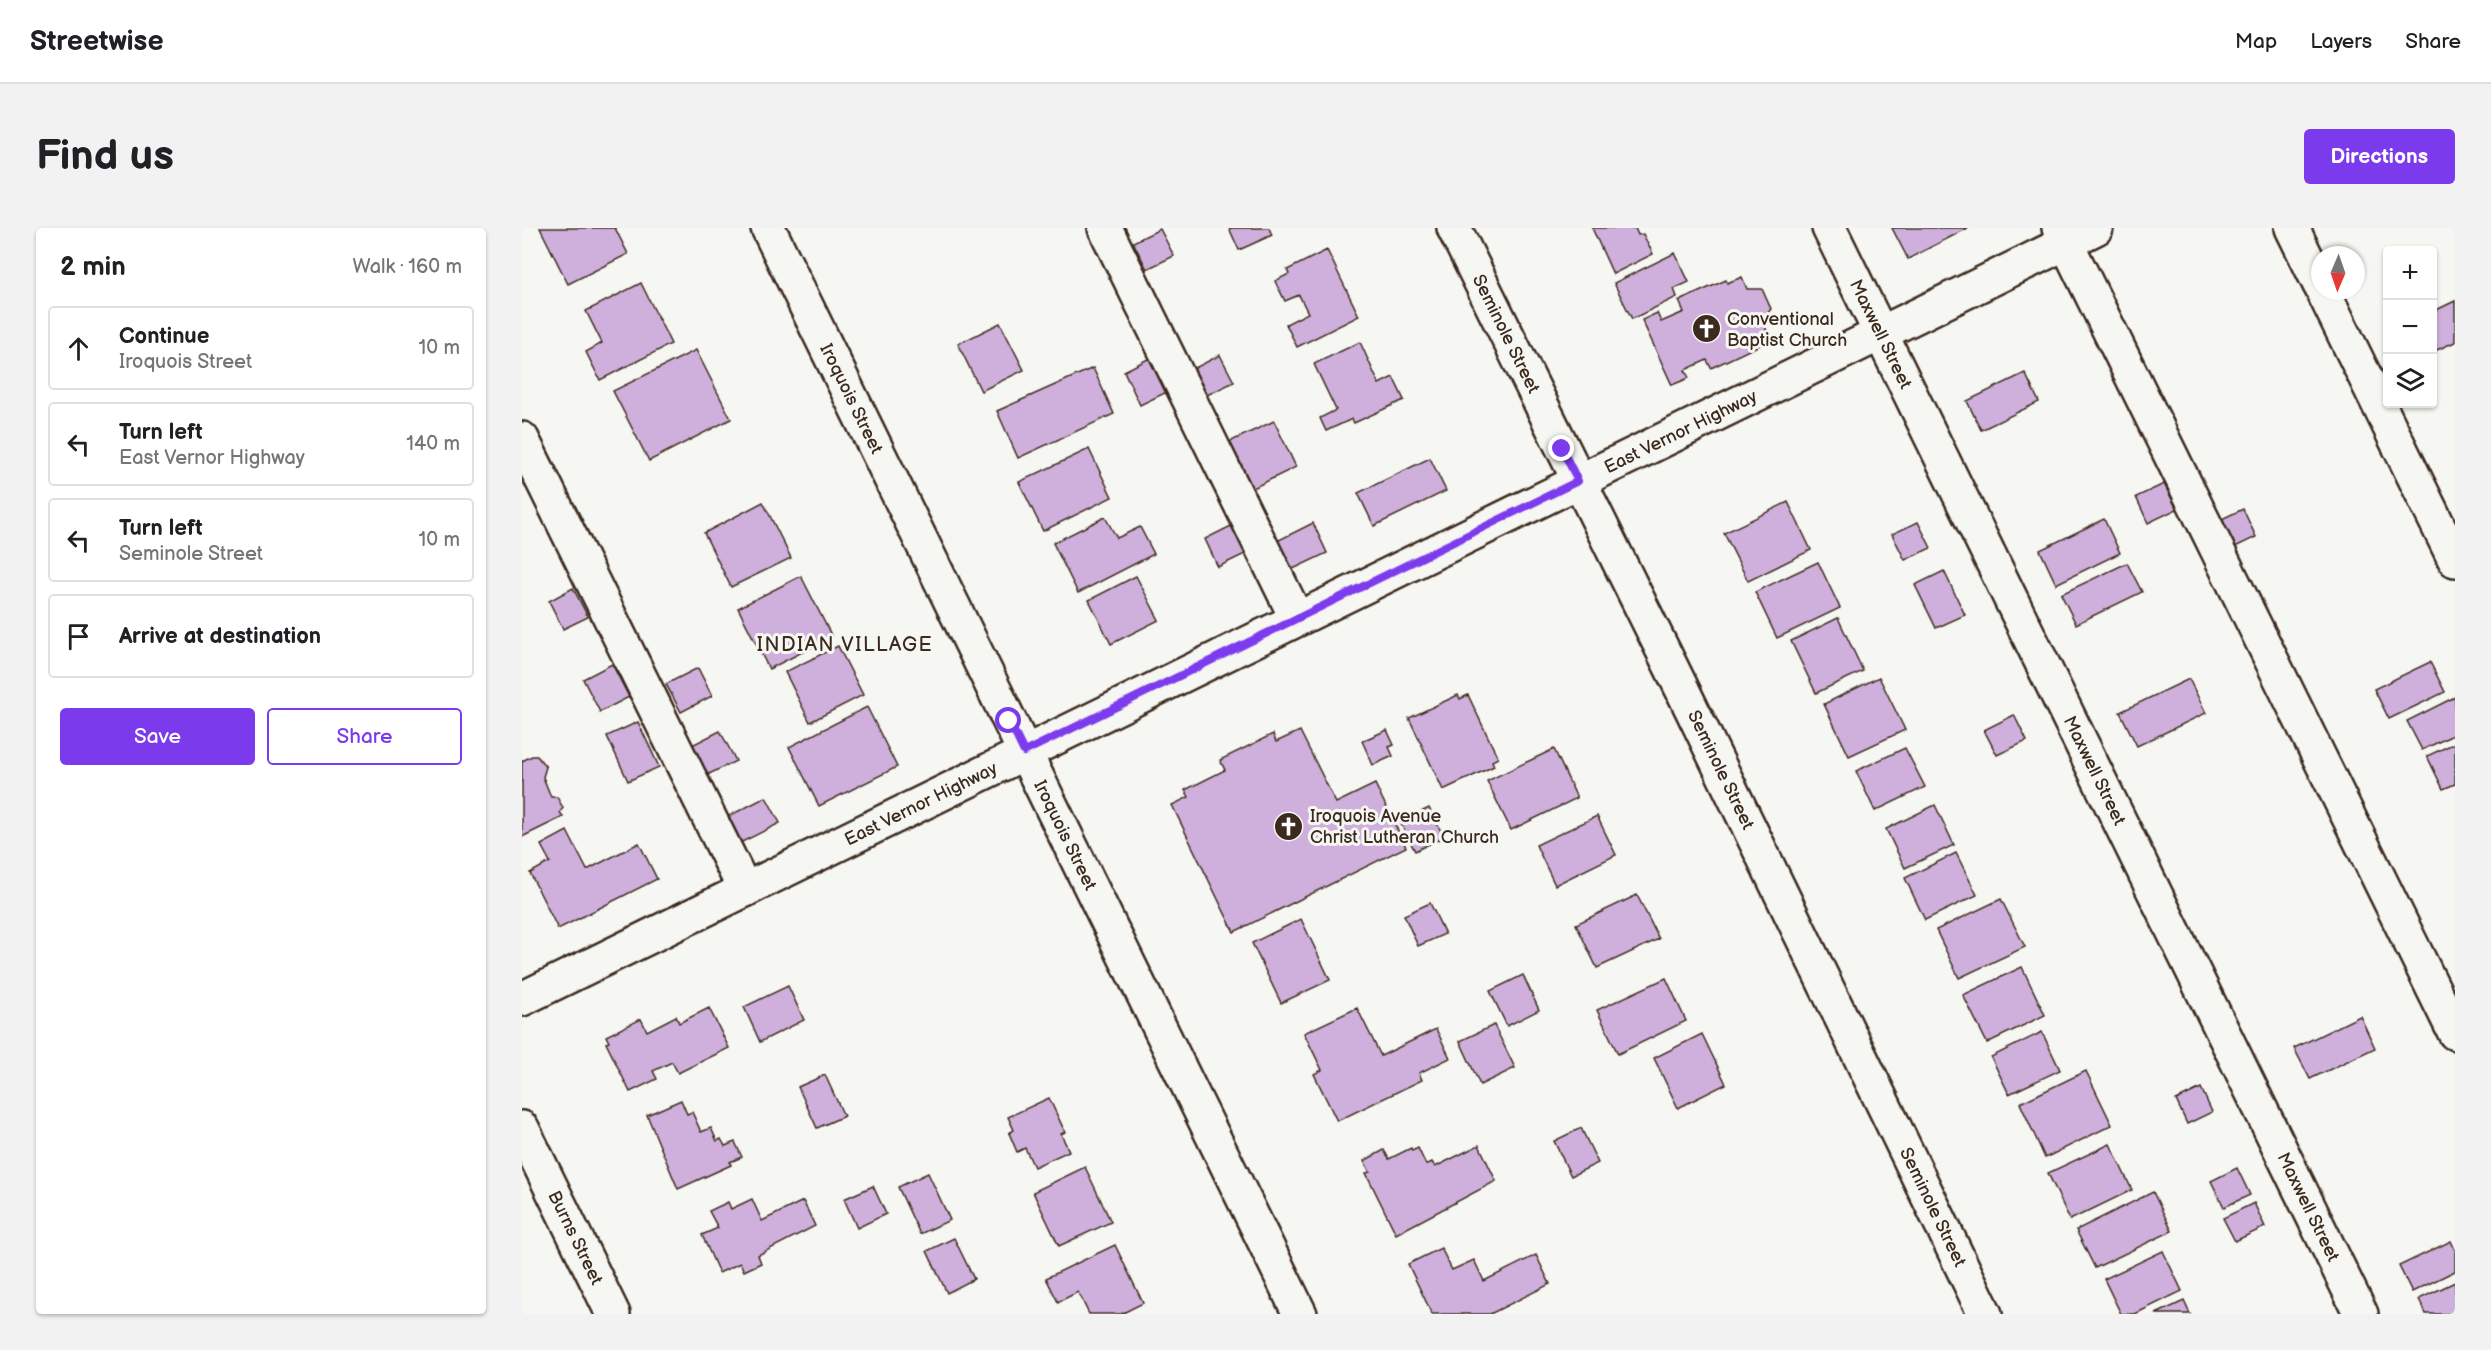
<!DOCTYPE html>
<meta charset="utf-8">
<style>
body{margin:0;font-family:"Balsamiq Sans",sans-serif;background:#f2f2f2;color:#202124}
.controls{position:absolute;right:18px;top:18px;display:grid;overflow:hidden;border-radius:6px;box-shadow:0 2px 4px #0004}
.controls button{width:54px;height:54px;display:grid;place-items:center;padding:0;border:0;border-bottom:2px solid #e0e0e0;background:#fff;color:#202124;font:30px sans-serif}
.compass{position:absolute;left:1789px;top:18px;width:54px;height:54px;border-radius:50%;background:#fff;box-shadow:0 2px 4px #0004;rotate:182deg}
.stop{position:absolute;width:18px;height:18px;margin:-14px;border:4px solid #7c3aed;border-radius:50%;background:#fff}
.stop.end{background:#7c3aed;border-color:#fff;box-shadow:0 2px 6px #0008}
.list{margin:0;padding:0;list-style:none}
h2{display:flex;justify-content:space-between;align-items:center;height:78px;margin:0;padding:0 24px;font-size:26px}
h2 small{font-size:20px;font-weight:400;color:#757577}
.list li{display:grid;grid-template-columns:39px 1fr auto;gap:18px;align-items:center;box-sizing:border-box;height:84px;margin:0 12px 12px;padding:0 12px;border:2px solid #e0e0e0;border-radius:6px}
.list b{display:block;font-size:22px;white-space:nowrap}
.list p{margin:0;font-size:20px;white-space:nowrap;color:#757577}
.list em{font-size:20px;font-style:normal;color:#757577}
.actions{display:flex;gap:12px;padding:18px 24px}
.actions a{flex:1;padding:14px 0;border:2px solid #7c3aed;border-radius:6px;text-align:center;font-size:21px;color:#7c3aed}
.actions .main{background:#7c3aed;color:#fff}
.icon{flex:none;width:33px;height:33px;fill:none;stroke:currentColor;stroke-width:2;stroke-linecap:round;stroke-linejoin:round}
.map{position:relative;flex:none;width:1933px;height:1086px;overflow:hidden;border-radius:6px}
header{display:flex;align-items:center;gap:36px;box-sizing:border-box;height:84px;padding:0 30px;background:#fff;border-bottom:2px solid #e0e0e0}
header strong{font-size:28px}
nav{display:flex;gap:33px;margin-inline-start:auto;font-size:21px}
.intro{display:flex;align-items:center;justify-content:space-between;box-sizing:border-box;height:144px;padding:0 36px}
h1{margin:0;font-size:42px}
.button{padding:15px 27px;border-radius:6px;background:#7c3aed;color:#fff;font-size:21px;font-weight:700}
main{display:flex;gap:36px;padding:0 36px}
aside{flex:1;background:#fff;border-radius:6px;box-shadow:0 2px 4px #0004}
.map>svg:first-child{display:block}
.building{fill:#cfb0dc;stroke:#3b2a1e;stroke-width:1.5}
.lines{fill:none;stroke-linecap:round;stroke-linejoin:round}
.minor-casing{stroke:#3b2a1e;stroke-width:38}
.minor{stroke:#f6f6f2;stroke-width:33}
.route{stroke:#7c3aed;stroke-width:8}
.labels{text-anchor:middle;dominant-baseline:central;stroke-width:6;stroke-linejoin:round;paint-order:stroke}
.poi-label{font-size:18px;fill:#3b2a1e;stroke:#f6f6f2;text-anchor:start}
.street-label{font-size:18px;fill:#3b2a1e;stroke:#f6f6f2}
.neighbourhood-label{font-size:20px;letter-spacing:1.5px;fill:#3b2a1e;stroke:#f6f6f2}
</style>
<header>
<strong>Streetwise</strong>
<nav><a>Map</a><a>Layers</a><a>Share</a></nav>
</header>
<div class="intro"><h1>Find us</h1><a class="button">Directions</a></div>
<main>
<aside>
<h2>2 min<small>Walk · 160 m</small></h2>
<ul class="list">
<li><svg class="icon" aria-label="ahead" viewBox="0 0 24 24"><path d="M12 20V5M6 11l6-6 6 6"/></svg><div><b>Continue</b><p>Iroquois Street</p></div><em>10 m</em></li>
<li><svg class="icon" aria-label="left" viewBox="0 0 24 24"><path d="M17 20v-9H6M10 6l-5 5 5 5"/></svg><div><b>Turn left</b><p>East Vernor Highway</p></div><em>140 m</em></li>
<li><svg class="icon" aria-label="left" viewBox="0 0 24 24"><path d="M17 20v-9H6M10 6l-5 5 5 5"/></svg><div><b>Turn left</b><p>Seminole Street</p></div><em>10 m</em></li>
<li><svg class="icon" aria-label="arrive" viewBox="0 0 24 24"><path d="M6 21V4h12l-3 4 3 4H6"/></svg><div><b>Arrive at destination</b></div></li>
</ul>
<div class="actions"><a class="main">Save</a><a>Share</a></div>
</aside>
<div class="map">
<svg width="1933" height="1086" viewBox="0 0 1933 1086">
<rect width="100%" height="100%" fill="#f6f6f2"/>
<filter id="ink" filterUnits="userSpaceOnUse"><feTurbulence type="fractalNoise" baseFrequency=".0167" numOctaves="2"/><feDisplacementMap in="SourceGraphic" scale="12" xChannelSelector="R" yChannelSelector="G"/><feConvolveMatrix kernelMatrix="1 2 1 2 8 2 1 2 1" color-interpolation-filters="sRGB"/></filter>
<g filter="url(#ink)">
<g class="building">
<polygon points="18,0 93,0 106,26 46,56"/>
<polygon points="707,0 747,0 750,7 717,22"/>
<polygon points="1070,0 1113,0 1116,7 1121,6 1131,26 1091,46"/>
<polygon points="1370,0 1446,0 1386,31"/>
<polygon points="638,1 652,28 625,41 611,14"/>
<polygon points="805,22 837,88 775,119 764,96 786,85 777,67 763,73 753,53 767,46 765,42"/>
<polygon points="1153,25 1167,54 1152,61 1155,69 1110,91 1092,55"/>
<polygon points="1220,49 1225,61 1240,61 1249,81 1240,92 1247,107 1235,112 1238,117 1189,140 1185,132 1163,142 1167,150 1150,157 1120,92 1135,85 1139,94 1162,84 1157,73 1204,52 1205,55"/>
<polygon points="119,55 149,116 78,152 64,124 80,115 64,83"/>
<polygon points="1933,73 1933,114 1910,124 1910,84"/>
<polygon points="478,95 502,142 459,163 436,116"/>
<polygon points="838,114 857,156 871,149 882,172 832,195 830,191 804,203 798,190 814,182 792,136"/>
<polygon points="174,122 209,191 127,233 91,163"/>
<polygon points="698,127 712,154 685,167 671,141"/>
<polygon points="628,130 645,164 618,177 602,143"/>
<polygon points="571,140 592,186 496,230 475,183"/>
<polygon points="1503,145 1517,174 1459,202 1445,173"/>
<polygon points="752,193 774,239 727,262 705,215"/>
<polygon points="567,221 590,269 521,303 497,254"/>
<polygon points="908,230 924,263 852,298 836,265"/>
<polygon points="1642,256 1655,281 1626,295 1614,269"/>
<polygon points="241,274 269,330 209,359 182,305"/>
<polygon points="1266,274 1289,322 1226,353 1202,305"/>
<polygon points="1721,281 1734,309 1705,323 1691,295"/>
<polygon points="583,289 595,310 618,299 632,326 556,365 531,315"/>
<polygon points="1582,291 1598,325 1534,356 1518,322"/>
<polygon points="1396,294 1409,320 1383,332 1370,306"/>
<polygon points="791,295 805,325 769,342 755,313"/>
<polygon points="711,297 725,325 696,339 683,311"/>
<polygon points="1296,334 1318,380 1255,410 1233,364"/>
<polygon points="1605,335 1620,364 1554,396 1539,366"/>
<polygon points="1422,343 1443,387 1414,400 1393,357"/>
<polygon points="279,348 310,409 247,441 216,380"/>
<polygon points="614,348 637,392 589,416 567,372"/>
<polygon points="51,360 66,389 41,401 27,373"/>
<polygon points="1316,390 1341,443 1294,465 1269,413"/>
<polygon points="316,418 341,467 288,494 263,444"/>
<polygon points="1908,434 1923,464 1867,491 1852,461"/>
<polygon points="90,436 107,469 78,484 61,451"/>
<polygon points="176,440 190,468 159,484 144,456"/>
<polygon points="1357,449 1383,502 1327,528 1302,476"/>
<polygon points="1667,451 1684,485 1615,518 1598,484"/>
<polygon points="936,467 938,471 946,467 976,530 970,533 972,538 921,562 887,490"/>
<polygon points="1933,469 1933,506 1900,522 1885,493"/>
<polygon points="345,479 375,539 297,578 267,519"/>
<polygon points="1492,487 1505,513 1475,527 1462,502"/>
<polygon points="116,494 137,539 106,553 85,508"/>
<polygon points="865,502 872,517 867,519 871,528 851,537 840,513"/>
<polygon points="198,503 214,533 183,548 168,518"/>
<polygon points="778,503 814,575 853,556 884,619 712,704 650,577 667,569 663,562 703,542 698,532 751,506 754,514"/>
<polygon points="1933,515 1933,556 1921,561 1905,528"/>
<polygon points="1383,520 1403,559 1353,583 1334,543"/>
<polygon points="1032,521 1055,570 989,602 965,553"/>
<polygon points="10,528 15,528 24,539 21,549 29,569 35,569 41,580 38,584 41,589 0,609 0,533"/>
<polygon points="244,569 258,595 214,617 201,591"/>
<polygon points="1413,577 1432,617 1383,640 1364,601"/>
<polygon points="907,580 922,609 893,623 878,594"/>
<polygon points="1075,588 1094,627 1033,657 1014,617"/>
<polygon points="45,603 65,642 117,615 135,651 36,701 8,645 28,634 19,617"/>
<polygon points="1434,625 1455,667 1403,692 1383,650"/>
<polygon points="1115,667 1137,711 1075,740 1054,696"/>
<polygon points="1479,671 1503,719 1437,750 1414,702"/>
<polygon points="908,675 923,706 896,718 882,687"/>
<polygon points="779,691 808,752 759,775 730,715"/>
<polygon points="1500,739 1523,787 1465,815 1441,767"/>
<polygon points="1001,747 1017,782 985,798 968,763"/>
<polygon points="1144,750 1164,793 1096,826 1075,782"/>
<polygon points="266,758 282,792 238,814 222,779"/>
<polygon points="187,780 207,820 156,845 150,834 131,843 135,851 108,864 84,815 87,814 84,808 119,791 125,803 154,788 157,795"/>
<polygon points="835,780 859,828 914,801 928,830 897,845 900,852 815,893 792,846 800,842 782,805"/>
<polygon points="1838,788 1853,820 1788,851 1772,820"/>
<polygon points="972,797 993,840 958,857 938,813"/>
<polygon points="1520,804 1538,842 1487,866 1469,829"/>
<polygon points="1180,806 1204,856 1156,880 1132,830"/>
<polygon points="1564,843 1590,897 1523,930 1498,875"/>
<polygon points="303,847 322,888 295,900 276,859"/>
<polygon points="1679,860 1690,884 1665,896 1654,872"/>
<polygon points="527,870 543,904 539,906 547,923 512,939 503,920 495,924 487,905 492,902 486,889"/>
<polygon points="159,872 165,886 170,884 179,904 189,900 195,913 199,911 203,918 213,914 220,929 208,934 209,937 156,961 125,887"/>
<polygon points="1059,900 1076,935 1049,948 1032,913"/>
<polygon points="1588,916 1610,962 1548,992 1526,945"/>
<polygon points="957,917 974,953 874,1006 844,945 848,944 842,933 862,922 867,931 889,920 890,923 896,920 904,937 910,934 913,939"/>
<polygon points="563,939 589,994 537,1018 511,964"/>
<polygon points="1715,940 1728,967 1702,979 1689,953"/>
<polygon points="406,945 428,992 398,1006 376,959"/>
<polygon points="351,958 364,986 335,1000 322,971"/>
<polygon points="1631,964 1650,1003 1573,1040 1554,1002"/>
<polygon points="230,971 240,993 281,973 293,998 236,1027 239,1035 222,1043 218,1035 197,1045 180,1007 196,1000 187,983 206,974 209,981"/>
<polygon points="1732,975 1743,999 1713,1013 1701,990"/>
<polygon points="432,1010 452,1051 425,1065 405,1023"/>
<polygon points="1929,1013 1933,1022 1933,1043 1890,1064 1877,1038"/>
<polygon points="593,1017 621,1075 599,1086 567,1086 556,1064 536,1074 524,1050"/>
<polygon points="919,1020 930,1042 952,1032 962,1053 1014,1027 1028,1056 968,1086 910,1086 886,1036"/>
<polygon points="1641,1023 1660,1063 1613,1086 1599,1086 1582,1051"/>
<polygon points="1933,1054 1933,1086 1904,1086 1897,1071"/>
<polygon points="1662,1073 1668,1086 1634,1086"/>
</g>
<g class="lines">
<defs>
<g id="minor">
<path id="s1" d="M246,0L778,1086"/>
<polyline points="583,0 775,391"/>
<path id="s2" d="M932,0L1160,461L1463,1086"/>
<path id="s3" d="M1307,0L1839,1086"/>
<polyline points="1537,0 1933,805"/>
<polyline points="1770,0 1798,57"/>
<polyline points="1801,63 1933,332"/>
<polyline points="0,211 223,662"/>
<path id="s4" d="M0,771L1574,0"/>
<path id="s5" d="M0,900L91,1086"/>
</g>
</defs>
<use href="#minor" class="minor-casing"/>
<use href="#minor" class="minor"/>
</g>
</g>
<g class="lines" filter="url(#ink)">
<polyline class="route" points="487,493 502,524 1011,275 1056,253 1040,221"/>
</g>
<defs>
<symbol id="church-disc" viewBox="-11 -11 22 22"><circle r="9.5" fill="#3b2a1e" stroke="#f6f6f2"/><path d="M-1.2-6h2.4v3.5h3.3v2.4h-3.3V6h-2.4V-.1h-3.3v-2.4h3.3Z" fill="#fff"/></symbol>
</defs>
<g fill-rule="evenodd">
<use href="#church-disc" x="1168" y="84" width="33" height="33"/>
<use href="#church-disc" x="750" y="582" width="33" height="33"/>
</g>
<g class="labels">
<g class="poi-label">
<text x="1205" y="91">Conventional<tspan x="1205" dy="21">Baptist Church</tspan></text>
<text x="788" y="588">Iroquois Avenue<tspan x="788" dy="21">Christ Lutheran Church</tspan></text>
</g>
<g class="street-label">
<text stroke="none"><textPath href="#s2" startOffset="118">Seminole Street</textPath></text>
<text stroke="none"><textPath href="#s3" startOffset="118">Maxwell Street</textPath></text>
<text stroke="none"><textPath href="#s1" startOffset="190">Iroquois Street</textPath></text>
<text stroke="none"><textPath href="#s4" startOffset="1290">East Vernor Highway</textPath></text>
<text stroke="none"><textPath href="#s2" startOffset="604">Seminole Street</textPath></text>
<text stroke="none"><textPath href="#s3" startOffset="604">Maxwell Street</textPath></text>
<text stroke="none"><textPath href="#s4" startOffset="444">East Vernor Highway</textPath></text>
<text stroke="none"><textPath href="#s1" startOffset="676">Iroquois Street</textPath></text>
<text stroke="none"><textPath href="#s2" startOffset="1090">Seminole Street</textPath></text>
<text stroke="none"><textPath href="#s3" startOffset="1090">Maxwell Street</textPath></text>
<text stroke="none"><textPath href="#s5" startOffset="122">Burns Street</textPath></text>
</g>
<g class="neighbourhood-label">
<text x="323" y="417">INDIAN VILLAGE</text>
</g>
</g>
</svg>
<div class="controls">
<button>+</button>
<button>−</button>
<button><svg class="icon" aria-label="layers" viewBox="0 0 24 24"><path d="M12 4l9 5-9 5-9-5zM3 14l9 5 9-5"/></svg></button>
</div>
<svg class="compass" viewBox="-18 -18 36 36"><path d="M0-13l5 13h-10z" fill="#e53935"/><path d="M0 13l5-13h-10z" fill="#757577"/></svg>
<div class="stop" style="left:487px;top:493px"></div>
<div class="stop end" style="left:1040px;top:221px"></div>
</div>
</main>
